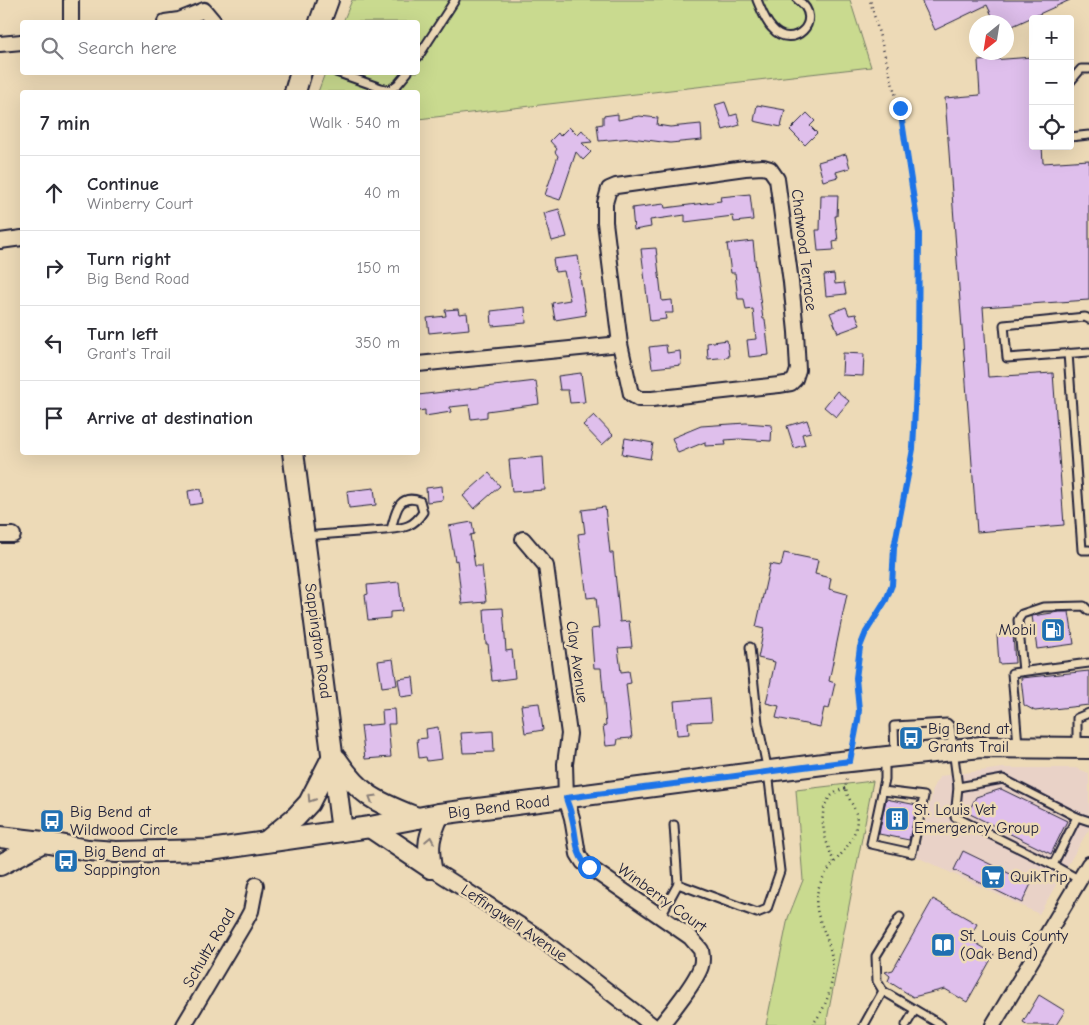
<!DOCTYPE html>
<meta charset="utf-8">
<style>
body{margin:0;font-family:"Comic Neue",sans-serif;background:#f2f2f3;color:#2b2b33}
.controls{position:absolute;right:15px;top:15px;display:grid;overflow:hidden;border-radius:5px;box-shadow:0 5px 20px #0002}
.controls button{width:45px;height:45px;display:grid;place-items:center;padding:0;border:0;border-bottom:1px solid #e1e1e2;background:#fff;color:#2b2b33;font:25px sans-serif}
.compass{position:absolute;left:969px;top:15px;width:45px;height:45px;border-radius:50%;background:#fff;box-shadow:0 5px 20px #0002;rotate:210deg}
.stop{position:absolute;width:15px;height:15px;margin:-11px;border:4px solid #1a73e8;border-radius:50%;background:#fff}
.stop.end{background:#1a73e8;border-color:#fff;box-shadow:0 1px 5px #0008}
.list{margin:0;padding:0;list-style:none}
h2{display:flex;justify-content:space-between;align-items:center;height:65px;margin:0;padding:0 20px;font-size:21px}
h2 small{font-size:16px;font-weight:400;color:#7c7c81}
.list li{display:grid;grid-template-columns:32px 1fr auto;gap:15px;align-items:center;box-sizing:border-box;height:75px;padding:0 20px;border-top:1px solid #e1e1e2}
.list b{display:block;font-size:19px;white-space:nowrap}
.list p{margin:0;font-size:16px;white-space:nowrap;color:#7c7c81}
.list em{font-size:16px;font-style:normal;color:#7c7c81}
.icon{flex:none;width:28px;height:28px;fill:none;stroke:currentColor;stroke-width:2;stroke-linecap:round;stroke-linejoin:round}
.map{position:relative;flex:none;width:1089px;height:1025px;overflow:hidden}
.search{position:absolute;background:#fff;box-shadow:0 5px 20px #0002;left:20px;top:20px;width:400px;height:55px;display:flex;align-items:center;gap:12px;box-sizing:border-box;padding:0 18px;border-radius:5px;color:#7c7c81;font-size:19px}
.panel{position:absolute;background:#fff;box-shadow:0 5px 20px #0002;left:20px;top:90px;width:400px;height:365px;border-radius:5px}
.map>svg:first-child{display:block}
.built{fill:#e9d2c7}
.green{fill:#c9da8f;stroke:#767e65}
.building{fill:#dfbfec;stroke:#22223b}
.lines{fill:none;stroke-linecap:round;stroke-linejoin:round}
.lane-casing{stroke:#22223b;stroke-width:11}
.street-casing{stroke:#22223b;stroke-width:18}
.secondary-casing{stroke:#22223b;stroke-width:24}
.path{stroke:#22223b;stroke-width:2.5;stroke-dasharray:1 4;stroke-linecap:butt}
.lane{stroke:#eddab7;stroke-width:7}
.street{stroke:#eddab7;stroke-width:14}
.secondary{stroke:#eddab7;stroke-width:20}
.oneway{stroke:#887e79}
.route{stroke:#1a73e8;stroke-width:6}
.labels{text-anchor:middle;dominant-baseline:central;stroke-width:5;stroke-linejoin:round;paint-order:stroke}
.street-label{font-size:16px;fill:#22223b;stroke:#eddab7}
.poi-label{font-size:16px;fill:#22223b;stroke:#eddab7;text-anchor:start}
</style>
<div class="map">
<svg width="1089" height="1025" viewBox="0 0 1089 1025">
<rect width="100%" height="100%" fill="#eddab7"/>
<filter id="ink" filterUnits="userSpaceOnUse"><feTurbulence type="fractalNoise" baseFrequency=".02" numOctaves="2"/><feDisplacementMap in="SourceGraphic" scale="10" xChannelSelector="R" yChannelSelector="G"/><feConvolveMatrix kernelMatrix="1 2 1 2 8 2 1 2 1" color-interpolation-filters="sRGB"/></filter>
<g filter="url(#ink)">
<polygon class="built" points="1003,768 1076,768 1089,773 1089,829 1039,914 917,857 934,785 940,776"/>
<g class="green">
<polygon points="352,0 850,0 871,67 418,119 418,92 318,92 325,73 418,72 418,22 343,22"/>
<polygon points="873,781 826,1025 766,1025 788,918 803,880 796,790"/>
</g>
<g class="building">
<polygon points="921,0 1070,0 1006,29 1006,22 995,22 987,5 935,30"/>
<polygon points="1033,57 1033,146 1042,146 1043,163 1089,160 1089,300 983,307 988,377 1053,373 1064,525 977,532 945,98 980,95 978,61"/>
<polygon points="725,102 730,116 737,114 740,125 723,130 715,105"/>
<polygon points="757,105 785,110 781,127 754,121"/>
<polygon points="807,113 815,121 810,126 817,133 805,145 790,130"/>
<polygon points="618,114 618,120 639,116 658,118 657,125 670,127 701,124 702,140 670,143 631,138 599,141 597,125 603,124 603,116"/>
<polygon points="569,127 577,135 582,130 592,142 582,143 591,152 583,160 576,152 560,200 545,195 558,156 555,152 557,149 550,141 558,133 560,136"/>
<polygon points="846,154 850,168 836,172 838,177 823,181 818,162"/>
<polygon points="750,194 753,220 734,222 733,216 685,222 685,215 650,220 651,227 634,230 632,208 664,204 665,208 721,201 720,197"/>
<polygon points="821,195 838,195 837,216 835,216 838,241 833,242 834,250 818,251 816,230 820,230"/>
<polygon points="559,209 567,237 552,241 544,213"/>
<polygon points="753,241 756,270 763,319 765,319 769,355 749,357 747,340 756,339 753,309 746,310 744,299 738,299 735,273 731,273 727,244"/>
<polygon points="656,248 662,301 672,300 673,313 665,313 666,319 650,321 641,249"/>
<polygon points="578,256 581,276 580,277 586,315 555,320 552,303 570,300 564,271 555,272 553,259"/>
<polygon points="834,274 835,284 844,283 846,294 826,296 824,275"/>
<polygon points="525,307 526,323 492,326 491,311"/>
<polygon points="846,307 849,315 856,314 860,325 838,333 830,313"/>
<polygon points="458,309 459,314 467,313 469,329 429,333 427,318 446,316 445,310"/>
<polygon points="727,340 729,357 708,359 707,343"/>
<polygon points="666,345 667,353 680,351 681,365 652,368 649,347"/>
<polygon points="843,353 864,354 863,376 842,375"/>
<polygon points="581,373 585,402 570,403 568,390 560,390 558,376"/>
<polygon points="536,381 539,404 487,411 487,417 471,419 469,405 450,407 451,412 425,416 425,410 418,411 418,395"/>
<polygon points="837,391 849,401 836,417 824,407"/>
<polygon points="594,415 613,435 602,445 583,425"/>
<polygon points="807,420 811,432 802,434 805,445 794,448 787,426"/>
<polygon points="746,423 772,425 771,441 739,439 725,440 726,445 705,446 705,442 678,453 672,438 701,426"/>
<polygon points="625,438 653,443 650,459 622,454"/>
<polygon points="543,457 545,490 512,492 509,460"/>
<polygon points="489,473 500,486 474,509 463,496"/>
<polygon points="442,486 443,500 427,502 426,488"/>
<polygon points="374,488 376,505 349,508 347,491"/>
<polygon points="201,489 203,503 190,505 188,491"/>
<polygon points="605,507 610,553 613,553 620,622 629,621 632,647 618,648 621,672 629,671 631,683 626,684 632,738 618,739 617,745 606,746 603,726 606,725 601,668 594,668 591,629 599,628 596,597 587,598 581,550 580,550 578,534 585,533 582,510"/>
<polygon points="472,522 474,534 470,535 475,566 482,566 486,602 462,604 457,560 455,561 449,526"/>
<polygon points="784,553 818,560 815,574 831,578 829,589 847,594 829,681 835,683 829,709 824,708 820,727 776,718 779,706 766,703 775,662 758,658 764,629 756,627 770,564 781,566"/>
<polygon points="399,582 402,611 390,612 390,618 368,620 365,595 368,594 367,585"/>
<polygon points="503,608 506,651 512,650 515,678 492,681 488,644 486,644 484,609"/>
<polygon points="1059,612 1069,612 1074,644 1037,649 1032,616"/>
<polygon points="1013,634 1015,663 999,664 997,635"/>
<polygon points="393,659 397,685 382,687 378,661"/>
<polygon points="1089,671 1089,705 1035,711 1024,705 1021,678"/>
<polygon points="413,677 415,695 401,697 398,679"/>
<polygon points="710,698 712,721 688,722 689,734 677,735 674,701"/>
<polygon points="539,703 543,730 525,733 521,705"/>
<polygon points="394,709 395,724 388,724 391,757 365,759 361,726 383,724 382,710"/>
<polygon points="438,727 442,759 427,761 426,757 419,758 417,739 427,738 426,729"/>
<polygon points="493,731 494,752 463,753 461,733"/>
<polygon points="1001,789 1067,821 1051,854 968,813 976,797"/>
<polygon points="886,799 917,805 909,840 879,834"/>
<polygon points="963,851 1031,884 1022,903 954,870"/>
<polygon points="933,899 977,924 969,939 994,954 967,1002 945,989 913,997 888,981 890,976 885,972 893,970"/>
<polygon points="1039,995 1065,1011 1056,1025 1028,1025 1023,1022"/>
</g>
<g class="lines">
<defs>
<g id="lane">
<path d="M757,0C761,9 765,21 772,28C792,52 826,20 798,0"/>
<polyline points="418,57 455,0"/>
<polyline points="336,72 381,88 390,90 398,84 408,72"/>
<polyline points="1070,82 1081,69 1089,69"/>
<polyline points="1070,137 1089,135"/>
<polyline points="1089,319 1085,317 1004,325 1007,358 1089,352"/>
<polyline points="1068,353 1082,550 1089,550"/>
<path d="M304,536L385,530C403,528 413,528 423,512L420,501C398,493 396,512 391,529"/>
<polyline points="1023,671 1018,620 1022,614 1043,607 1084,606 1089,611"/>
<polyline points="1018,745 1012,673 1089,663"/>
<polyline points="1077,747 1077,718 1089,713"/>
<polyline points="895,755 894,726 947,723 950,726 958,787 955,817 1053,865 1080,880"/>
<polyline points="958,787 1003,779 1077,817 1089,821"/>
<polyline points="883,791 924,796 912,853 871,844 885,779 885,758"/>
<polyline points="674,825 678,884"/>
<polyline points="1053,865 1077,817"/>
<polyline points="660,917 678,884 757,913 767,909 780,871 768,772 758,723 750,647"/>
<polyline points="883,991 877,981 876,956 900,917"/>
<polyline points="864,1025 883,991 941,1025"/>
<polyline points="906,1025 915,1010"/>
</g>
<g id="street">
<polyline points="71,0 71,22"/>
<polyline points="165,22 179,20 204,10 214,22"/>
<polyline points="0,44 22,42"/>
<polygon points="763,167 770,169 777,179 791,282 796,332 798,370 795,379 791,383 779,385 652,399 639,399 631,394 620,344 605,222 605,203 609,189 616,186 745,168"/>
<polyline points="0,241 22,238"/>
<polyline points="418,364 620,344"/>
<polyline points="0,535 13,535"/>
<path d="M523,539L546,566L569,734L565,764L566,798L572,818L578,854L583,862L589,867L690,937L701,950C702,955 703,960 701,966C697,980 671,1013 661,1025"/>
<polyline points="431,868 537,936 652,1025"/>
<polyline points="184,1025 244,924 251,911 256,885"/>
<polyline points="993,1025 1089,864"/>
</g>
<g id="secondary">
<polyline points="320,22 328,0"/>
<polyline points="295,92 301,72"/>
<polyline points="293,452 342,831"/>
<path d="M336,759C362,797 375,801 417,818"/>
<polyline points="370,827 431,868"/>
<polyline points="0,837 43,842 88,850 116,852 210,850 370,827 439,814 831,763 981,747 1089,748"/>
<polyline points="267,841 296,817 309,803 333,756"/>
<polyline points="0,865 43,842"/>
<path d="M431,868C427,843 429,837 439,814"/>
</g>
</defs>
<use href="#lane" class="lane-casing"/>
<use href="#street" class="street-casing"/>
<use href="#secondary" class="secondary-casing"/>
<g class="path">
<polyline points="852,746 859,710 856,678 860,647 866,632 886,600 892,585 893,548 913,449 918,348 919,233 899,108 870,0"/>
<path d="M834,862C824,838 810,798 846,788"/>
<path d="M812,1025C832,1001 838,969 827,939C822,925 814,911 817,895C821,867 850,854 856,827C860,809 848,803 846,788C845,784 847,779 847,776"/>
</g>
<use href="#lane" class="lane"/>
<use href="#street" class="street"/>
<use href="#secondary" class="secondary"/>
</g>
<defs><path id="oneway-chevron" d="M-2-3.5L2.5 0L-2 3.5" fill="none" stroke-width="1.6" stroke-linecap="round" stroke-linejoin="round" transform="scale(1.25)"/></defs>
<g class="oneway">
<use href="#oneway-chevron" transform="translate(372 798) rotate(-149)"/>
<use href="#oneway-chevron" transform="translate(311 799) rotate(123)"/>
<use href="#oneway-chevron" transform="translate(430 840) rotate(-79)"/>
</g>
</g>
<g class="lines" filter="url(#ink)">
<path class="route" d="M589,867C574,855 577,836 572,818C571,811 568,805 566,798L850,761L858,720L859,710L856,678L860,647L866,632L886,600L892,585L894,548L913,449L918,348L919,233L900,108"/>
</g>
<defs>
<symbol id="fuel-square" viewBox="-11 -11 22 22"><rect x="-9" y="-9" width="18" height="18" rx="4" fill="#1f6fb2" stroke="#eddab7"/><path d="M-5.5-6h7V0h2V4h1.3V-2.5L3-4.5l.8-.8L6-3V5H2.5V1h-1V6h-7ZM-4.2-4.7v3.2H.2V-4.7Z" fill="#fff"/></symbol>
<symbol id="bus-square" viewBox="-11 -11 22 22"><rect x="-9" y="-9" width="18" height="18" rx="4" fill="#1f6fb2" stroke="#eddab7"/><path d="M-5-6H5V4H4V6H2V4H-2V6H-4V4H-5ZM-3.5-4V0h7V-4ZM-3.5 1.2v1.5H-2V1.2ZM2 1.2v1.5H3.5V1.2Z" fill="#fff"/></symbol>
<symbol id="building-square" viewBox="-11 -11 22 22"><rect x="-9" y="-9" width="18" height="18" rx="4" fill="#1f6fb2" stroke="#eddab7"/><path d="M-4-6H4V6H1V3H-1V6H-4ZM-2.5-4.3h1.7v1.8h-1.7ZM.8-4.3h1.7v1.8H.8ZM-2.5-1h1.7V.8h-1.7ZM.8-1h1.7V.8H.8Z" fill="#fff"/></symbol>
<symbol id="supermarket-square" viewBox="-11 -11 22 22"><rect x="-9" y="-9" width="18" height="18" rx="4" fill="#1f6fb2" stroke="#eddab7"/><path d="M-6-5.5h2.5l.6 2H6L4.5 2H-2.5L-4.4-4H-6ZM-1.5 3.2a1.3 1.3 0 1 0 .1 0ZM3 3.2a1.3 1.3 0 1 0 .1 0Z" fill="#fff"/></symbol>
<symbol id="library-square" viewBox="-11 -11 22 22"><rect x="-9" y="-9" width="18" height="18" rx="4" fill="#1f6fb2" stroke="#eddab7"/><path d="M-6-4Q-3-5.5-.7-3.5V5Q-3 3-6 4ZM6-4Q3-5.5 .7-3.5V5Q3 3 6 4Z" fill="#fff"/></symbol>
</defs>
<g fill-rule="evenodd">
<use href="#fuel-square" x="1039" y="616" width="28" height="28"/>
<use href="#bus-square" x="897" y="724" width="28" height="28"/>
<use href="#building-square" x="883" y="805" width="28" height="28"/>
<use href="#bus-square" x="38" y="807" width="28" height="28"/>
<use href="#bus-square" x="52" y="847" width="28" height="28"/>
<use href="#supermarket-square" x="979" y="863" width="28" height="28"/>
<use href="#library-square" x="929" y="931" width="28" height="28"/>
</g>
<g class="labels">
<g class="street-label">
<text transform="translate(804 250) rotate(83)">Chatwood Terrace</text>
<text transform="translate(318 641) rotate(82)">Sappington Road</text>
<text transform="translate(577 662) rotate(82)">Clay Avenue</text>
<text transform="translate(499 807) rotate(-7)">Big Bend Road</text>
<text transform="translate(662 898) rotate(36)">Winberry Court</text>
<text transform="translate(514 923) rotate(34)">Leffingwell Avenue</text>
<text transform="translate(209 948) rotate(-60)">Schultz Road</text>
</g>
<g class="poi-label">
<text x="1036" y="630" text-anchor="end">Mobil</text>
<text x="928" y="729">Big Bend at<tspan x="928" dy="18">Grants Trail</tspan></text>
<text x="914" y="810">St. Louis Vet<tspan x="914" dy="18">Emergency Group</tspan></text>
<text x="70" y="812">Big Bend at<tspan x="70" dy="18">Wildwood Circle</tspan></text>
<text x="84" y="852">Big Bend at<tspan x="84" dy="18">Sappington</tspan></text>
<text x="1010" y="877">QuikTrip</text>
<text x="960" y="936">St. Louis County<tspan x="960" dy="18">(Oak Bend)</tspan></text>
</g>
</g>
</svg>
<div class="controls">
<button>+</button>
<button>−</button>
<button><svg class="icon" aria-label="locate" viewBox="0 0 24 24"><circle cx="12" cy="12" r="6"/><path d="M12 2v4M12 18v4M2 12h4M18 12h4"/></svg></button>
</div>
<svg class="compass" viewBox="-18 -18 36 36"><path d="M0-13l5 13h-10z" fill="#e53935"/><path d="M0 13l5-13h-10z" fill="#7c7c81"/></svg>
<div class="stop" style="left:589px;top:867px"></div>
<div class="stop end" style="left:900px;top:108px"></div>
<div class="search"><svg class="icon" aria-label="search" viewBox="0 0 24 24"><circle cx="10" cy="10" r="6"/><path d="M15 15l6 6"/></svg>Search here</div>
<section class="panel">
<h2>7 min<small>Walk · 540 m</small></h2>
<ul class="list">
<li><svg class="icon" aria-label="ahead" viewBox="0 0 24 24"><path d="M12 20V5M6 11l6-6 6 6"/></svg><div><b>Continue</b><p>Winberry Court</p></div><em>40 m</em></li>
<li><svg class="icon" aria-label="right" viewBox="0 0 24 24"><path d="M7 20v-9h11M14 6l5 5-5 5"/></svg><div><b>Turn right</b><p>Big Bend Road</p></div><em>150 m</em></li>
<li><svg class="icon" aria-label="left" viewBox="0 0 24 24"><path d="M17 20v-9H6M10 6l-5 5 5 5"/></svg><div><b>Turn left</b><p>Grant's Trail</p></div><em>350 m</em></li>
<li><svg class="icon" aria-label="arrive" viewBox="0 0 24 24"><path d="M6 21V4h12l-3 4 3 4H6"/></svg><div><b>Arrive at destination</b></div></li>
</ul>
</section>
</div>
